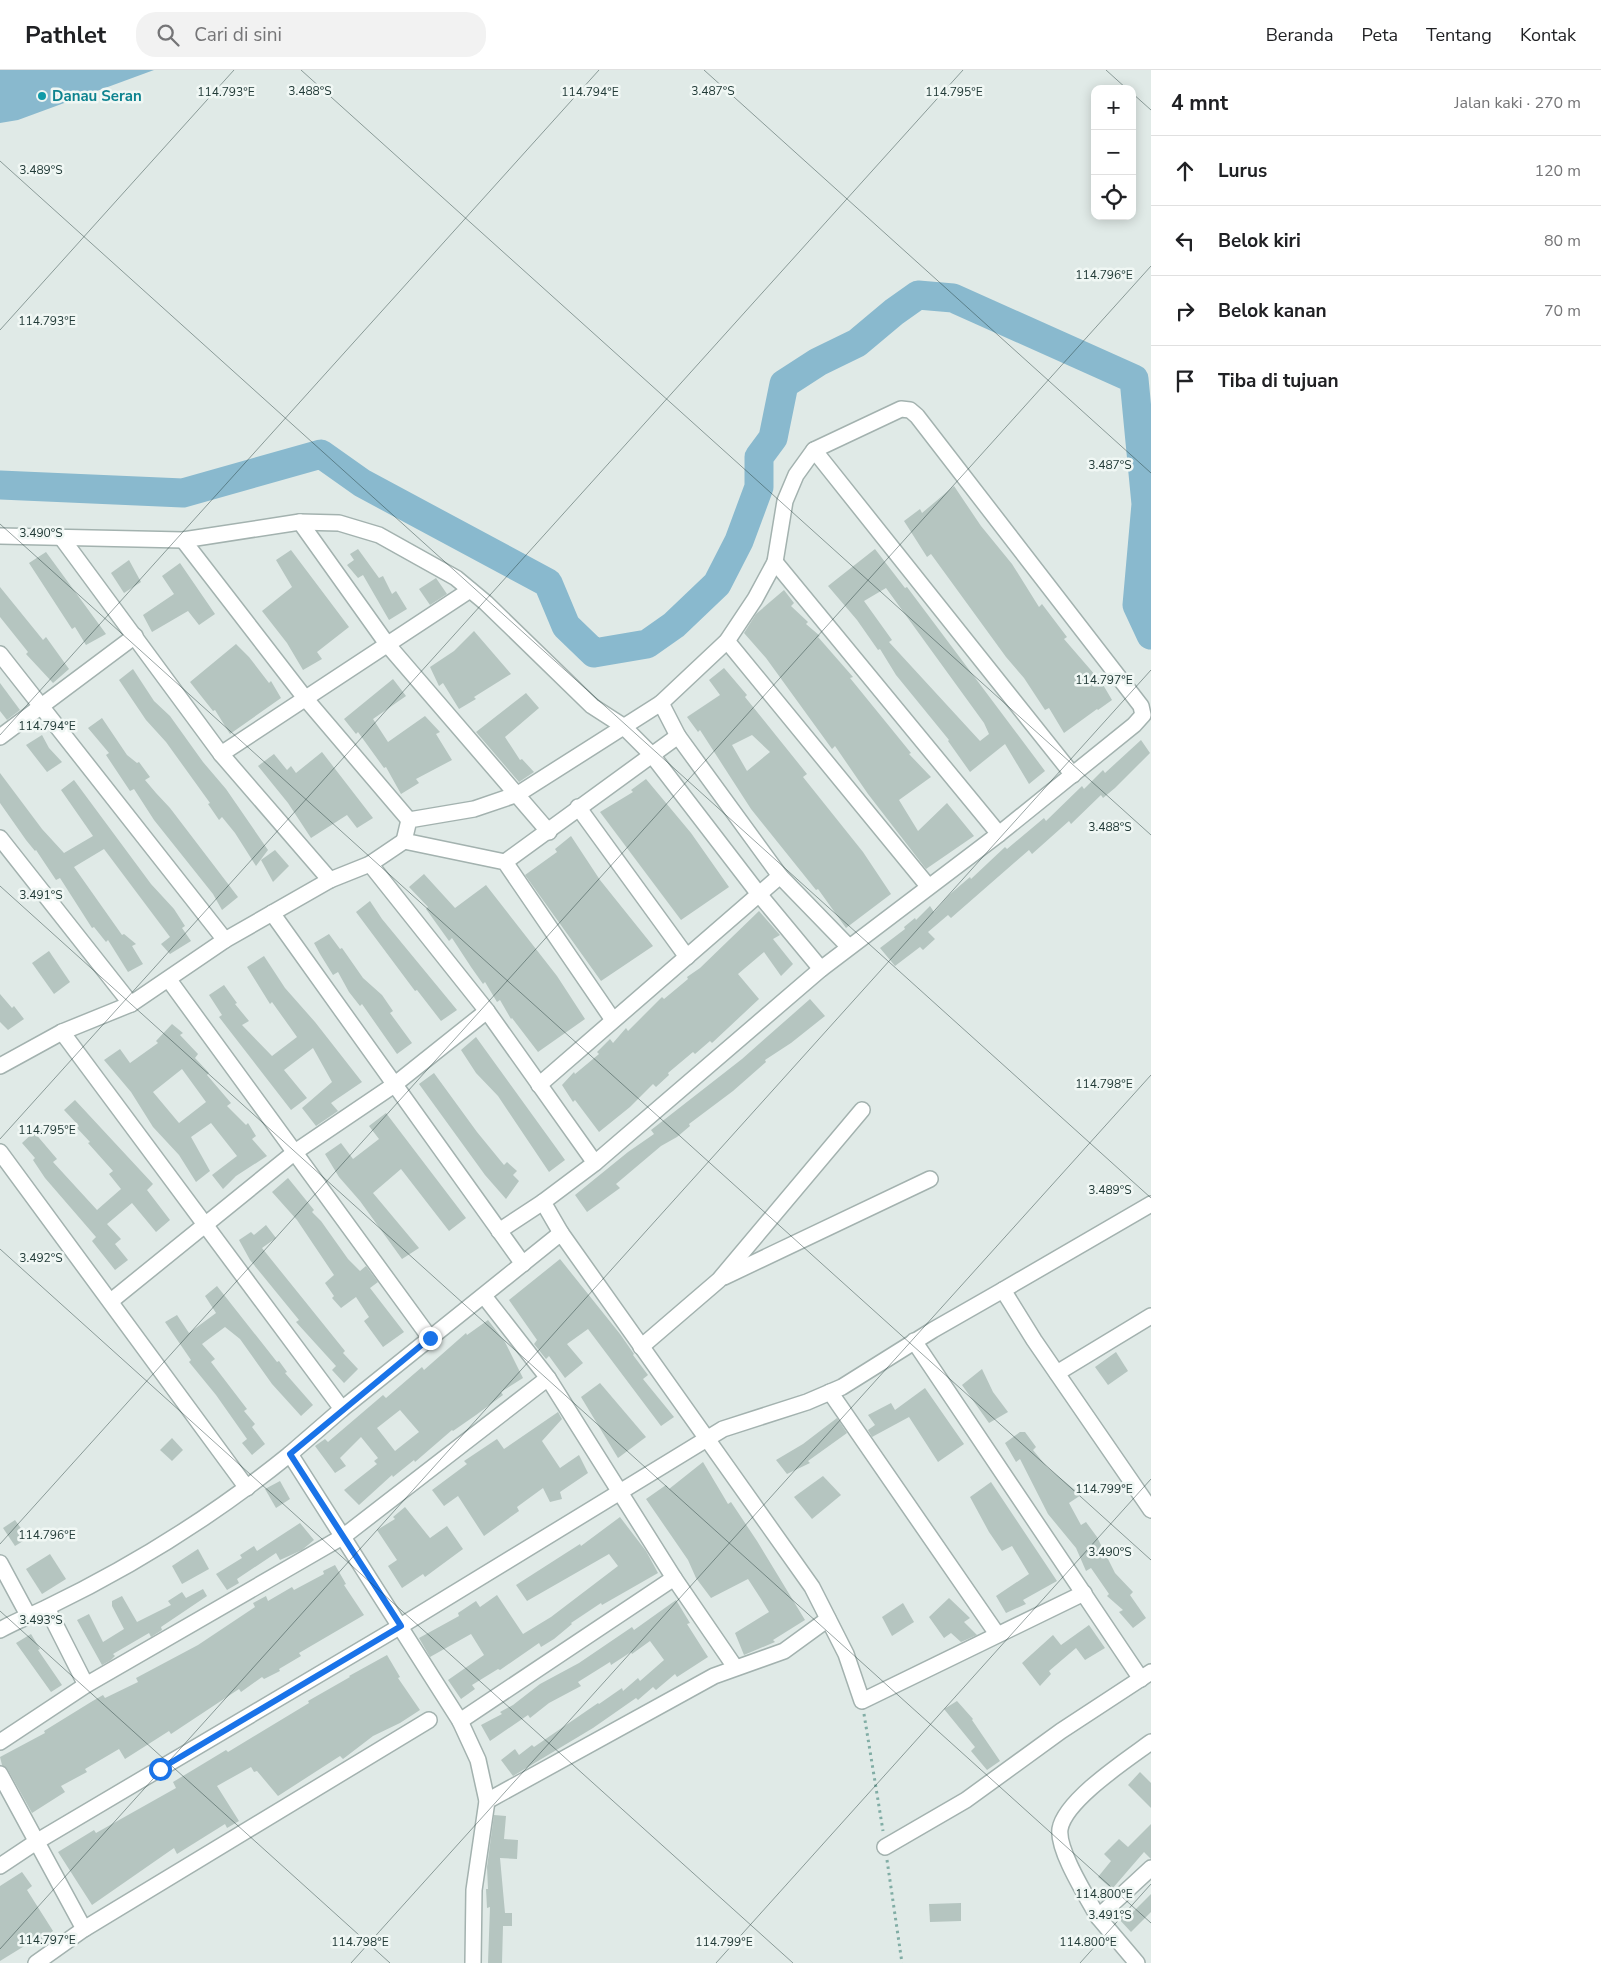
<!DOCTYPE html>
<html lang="id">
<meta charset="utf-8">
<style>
body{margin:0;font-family:"Nunito Sans",sans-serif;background:#f2f2f2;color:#202124}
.controls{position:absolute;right:15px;top:15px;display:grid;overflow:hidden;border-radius:10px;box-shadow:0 2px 12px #0003}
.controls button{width:45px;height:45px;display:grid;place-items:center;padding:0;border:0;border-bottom:1px solid #e0e0e0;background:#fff;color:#202124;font:25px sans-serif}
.stop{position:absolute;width:15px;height:15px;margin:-11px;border:4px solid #1a73e8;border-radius:50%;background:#fff}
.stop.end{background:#1a73e8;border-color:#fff;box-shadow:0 1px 5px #0008}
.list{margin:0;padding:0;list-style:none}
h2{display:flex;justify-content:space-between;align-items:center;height:65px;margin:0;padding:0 20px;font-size:21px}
h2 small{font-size:16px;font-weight:400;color:#757577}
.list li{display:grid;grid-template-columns:32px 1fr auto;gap:15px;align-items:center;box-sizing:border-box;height:70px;padding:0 20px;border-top:1px solid #e0e0e0}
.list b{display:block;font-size:19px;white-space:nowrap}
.list em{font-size:16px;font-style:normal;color:#757577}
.icon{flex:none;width:28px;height:28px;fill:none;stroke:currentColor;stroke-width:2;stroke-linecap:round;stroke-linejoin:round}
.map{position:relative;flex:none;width:1151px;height:1893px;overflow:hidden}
header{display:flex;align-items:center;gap:30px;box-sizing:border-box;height:70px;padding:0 25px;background:#fff;border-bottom:1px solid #e0e0e0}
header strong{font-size:24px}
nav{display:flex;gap:28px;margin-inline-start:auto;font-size:18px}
.search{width:350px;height:45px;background:#f2f2f2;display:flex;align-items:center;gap:12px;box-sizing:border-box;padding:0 18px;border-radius:20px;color:#757577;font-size:19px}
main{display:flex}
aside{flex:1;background:#fff}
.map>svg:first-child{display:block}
.water{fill:#89b9ce}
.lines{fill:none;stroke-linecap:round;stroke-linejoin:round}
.river{stroke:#89b9ce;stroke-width:29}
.building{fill:#b5c5c0;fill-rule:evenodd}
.minor-casing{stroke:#a3b2af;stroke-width:18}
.path{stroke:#81ada5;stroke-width:3;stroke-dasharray:2.5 4;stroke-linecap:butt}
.minor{stroke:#fff;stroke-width:15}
.route{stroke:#1a73e8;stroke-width:6}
.ticks{fill:none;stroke:#213a37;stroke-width:1;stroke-opacity:0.45}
.culture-dot{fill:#0f9aa8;stroke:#f0f7f4;stroke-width:2}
.labels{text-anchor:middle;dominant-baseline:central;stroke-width:5;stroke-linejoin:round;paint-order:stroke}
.culture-label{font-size:15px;font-weight:bold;fill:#0d838f;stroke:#f0f7f4;text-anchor:start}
.ticks-label{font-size:12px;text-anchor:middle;fill:#213a37;stroke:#f0f7f4;stroke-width:5;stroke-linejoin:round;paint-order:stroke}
</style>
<header>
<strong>Pathlet</strong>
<div class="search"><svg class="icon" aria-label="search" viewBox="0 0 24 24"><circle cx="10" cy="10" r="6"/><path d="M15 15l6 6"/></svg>Cari di sini</div>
<nav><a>Beranda</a><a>Peta</a><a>Tentang</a><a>Kontak</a></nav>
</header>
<main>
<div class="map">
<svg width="1151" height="1893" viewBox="0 0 1151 1893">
<rect width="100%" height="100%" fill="#e0eae7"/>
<polygon class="water" points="0,0 154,0 18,50 0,53"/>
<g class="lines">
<polyline class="river" points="0,415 183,423 321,384 362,413 548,513 566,556 594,583 647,574 674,555 717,514 739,471 759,417 759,387 773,368 784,314 818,292 857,273 894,242 918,225 953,228 1134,309 1146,434 1137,535 1151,565"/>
</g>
<g class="building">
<polygon points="954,416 981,456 1012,494 1039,537 1042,534 1067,567 1064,569 1102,613 1112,630 1098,640 1097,639 1064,663 1049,638 1045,640 1024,608 1006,587 931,484 927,487 904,451 920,439 922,443"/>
<polygon points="358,479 379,508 383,506 392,524 396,521 407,539 389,550 363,505 358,508 347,495 354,490 350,484"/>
<path d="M875,479L905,518L907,517L1045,701L1029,714L1005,674L970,702L948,671L949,670L896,605L880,579L878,580L857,550L828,516ZM886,518L984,653L989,664L980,671L889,572L892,570L864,531Z"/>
<polygon points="291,480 349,557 317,582 322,589 303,600 287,573 262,541 292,517 276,490"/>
<polygon points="46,482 106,564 86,575 75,557 72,559 29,493"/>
<polygon points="129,490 141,512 124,523 111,503"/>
<polygon points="180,493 215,544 199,555 188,541 152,562 143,545 174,524 162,506"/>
<polygon points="436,508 447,524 430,535 419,519"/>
<polygon points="0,517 43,570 46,567 69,599 53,613 26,584 28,582 0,547"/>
<polygon points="784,520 794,533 791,536 808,552 806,554 820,566 818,567 853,607 850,608 911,683 909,684 931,707 899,730 918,761 947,733 974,766 926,799 868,724 835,676 832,679 766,588 744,563 756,544"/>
<polygon points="474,561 511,604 474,627 476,629 459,639 443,613 439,616 430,597 454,581"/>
<polygon points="236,574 249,587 269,613 271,611 281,628 230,664 215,640 213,641 190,612"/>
<path d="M724,598L747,625L745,627L807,704L803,707L863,782L891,824L846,858L818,819L816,820L751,739L700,660L698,662L687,647L720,625L709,610ZM752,665L770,682L747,701L732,675Z"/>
<polygon points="133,599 154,631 170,646 203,692 226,719 268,780 256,796 235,763 222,747 219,750 208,734 210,733 166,672 146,650 119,610"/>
<polygon points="393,609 406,626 373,649 388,672 425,646 440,662 436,664 452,690 416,709 419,713 401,724 386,697 384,698 358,662 356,664 344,649"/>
<polygon points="0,613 20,640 7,650 0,641"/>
<polygon points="526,623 539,638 505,667 520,690 522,689 534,702 519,712 476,662"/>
<polygon points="102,648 127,685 137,693 139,692 150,707 145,710 156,723 170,738 238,827 222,840 213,824 154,750 134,719 130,721 106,685 109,683 88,658"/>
<polygon points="42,665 49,678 62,692 47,702 26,675"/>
<polygon points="1141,670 1150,683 1115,718 1103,728 1101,725 1071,754 1069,751 1032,784 1029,780 951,848 948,845 928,862 935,869 923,880 920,877 895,896 880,878 905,859 904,857 915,848 916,850 930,836 934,842 949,825 970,807 971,809 1005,777 1007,779 1044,748 1046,751 1082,716 1084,719 1103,700 1105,703"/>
<polygon points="322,682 373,748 357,758 347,745 311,768 288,733 258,696 274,684 287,700 291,696 296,703"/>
<polygon points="0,703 42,759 64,783 93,766 61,720 74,710 151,814 174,839 185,856 182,858 191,871 170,884 161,874 170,867 104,779 74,797 122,865 124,864 136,874 132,876 143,894 128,902 108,870 106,872 94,857 92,858 60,808 56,810 36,780 35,781 26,770 0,733"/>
<polygon points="646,709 691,763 729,817 681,850 600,742 633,722 631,720"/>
<polygon points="571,766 600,810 653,876 601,911 525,805 557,782 555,779"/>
<polygon points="275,780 289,796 273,812 261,790"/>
<polygon points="424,804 455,838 486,815 557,906 585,949 538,982 512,948 511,949 500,930 497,932 485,912 483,914 471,897 452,868 449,871 426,839 428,837 409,817"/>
<polygon points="370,831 382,849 457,940 441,951 417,920 415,921 356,842"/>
<polygon points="759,841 780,865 773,869 793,894 781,906 764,882 738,904 759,929 712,973 710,971 695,984 693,982 668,1003 669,1005 656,1017 653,1014 630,1037 599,1062 575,1030 573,1032 562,1015 574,1002 575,1004 599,984 597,982 610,969 613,973 626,958 628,961 662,927 664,929 688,909 687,907 700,898"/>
<polygon points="329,864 340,879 342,878 363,908 382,925 393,941 390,943 412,973 397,984 362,934 360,936 349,922 338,902 333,905 320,884 314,873"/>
<polygon points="49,881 70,912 54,924 32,893"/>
<polygon points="264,886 285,918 315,952 362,1012 331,1033 338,1041 316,1056 302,1038 332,1012 313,978 284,1000 307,1028 291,1040 219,947 222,945 209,925 224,915 237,933 235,934 249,951 242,955 272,986 297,967 272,932 270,934 247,897"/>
<polygon points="0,924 12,938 14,936 24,949 8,960 0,952"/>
<polygon points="810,929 825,946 791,973 765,990 766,992 733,1021 689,1054 690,1056 677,1067 661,1076 616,1114 620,1118 587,1142 575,1125 628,1082 654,1064 651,1060 742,989"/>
<path d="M172,954L183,963L180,965L198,984L195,988L209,1003L207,1005L231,1033L227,1036L246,1055L248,1053L256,1066L252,1069L267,1086L236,1106L223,1119L212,1105L237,1086L211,1053L191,1067L210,1101L196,1112L179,1085L153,1057L131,1022L104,990L120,979L130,993L158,973L156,971ZM182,999L206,1032L179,1053L153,1022Z"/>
<polygon points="476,967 565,1090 549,1102 498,1026 476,1003 461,980"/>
<polygon points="434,1003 477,1062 504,1095 507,1092 517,1101 513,1105 519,1111 506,1129 485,1105 419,1014"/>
<polygon points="75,1030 153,1114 147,1120 170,1150 156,1162 132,1133 107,1154 121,1169 115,1174 128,1190 115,1200 92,1171 96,1167 45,1108 33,1090 35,1088 22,1073 34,1062 57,1089 53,1092 97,1140 121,1119 109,1104 113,1101 88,1073 90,1072 77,1058 79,1056 64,1040"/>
<polygon points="386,1043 466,1148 449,1161 401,1099 373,1123 419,1178 402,1189 360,1131 339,1107 325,1084 341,1073 353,1089 379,1069 369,1056"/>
<polygon points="288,1108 314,1140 312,1142 321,1151 348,1189 360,1201 366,1196 378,1212 370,1218 404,1262 383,1277 364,1251 369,1247 356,1227 341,1238 332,1228 334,1226 325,1213 334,1205 297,1150 272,1122"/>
<polygon points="266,1155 276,1168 262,1178 345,1281 343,1283 358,1299 344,1313 332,1300 336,1296 296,1252 299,1250 250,1190 239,1170 251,1162 254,1165"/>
<polygon points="560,1189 620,1264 634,1284 633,1285 648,1305 643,1309 674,1347 661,1356 588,1259 567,1274 583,1293 565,1308 549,1286 546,1289 534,1274 537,1270 509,1230"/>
<polygon points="217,1216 277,1292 279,1291 287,1302 285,1303 313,1335 301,1346 272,1314 240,1269 225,1257 202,1274 215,1289 211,1292 247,1339 244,1341 255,1354 252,1357 265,1374 252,1385 242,1373 247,1369 216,1325 189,1292 191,1290 165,1252 177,1245 189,1263 216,1243 205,1226"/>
<path d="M488,1250L505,1272L523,1308L501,1322L503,1325L476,1345L453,1361L452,1360L415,1392L414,1390L393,1407L392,1405L359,1435L344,1420L377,1394L374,1391L378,1388L361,1367L340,1388L346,1396L335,1403L315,1376L325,1369L328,1372L383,1325L386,1328L422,1297L424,1300L466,1263L467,1265ZM400,1340L419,1362L395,1381L377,1358Z"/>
<polygon points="1116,1282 1128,1301 1108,1315 1095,1297"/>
<polygon points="982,1299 993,1322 1008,1342 989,1353 962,1315"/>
<polygon points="600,1313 646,1367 618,1388 581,1327"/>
<polygon points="925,1318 964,1374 938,1392 909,1347 872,1367 868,1360 875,1355 868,1345 891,1333 895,1340"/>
<polygon points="558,1342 562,1349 542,1371 560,1398 579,1385 588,1403 560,1422 562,1429 550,1432 543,1418 517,1437 519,1441 484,1466 458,1426 444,1436 432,1420 467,1394 464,1391 497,1369 504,1379"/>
<polygon points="837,1348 847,1363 808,1391 810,1393 787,1404 776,1390 803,1374"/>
<polygon points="1020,1362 1025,1362 1036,1377 1033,1380 1047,1397 1081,1425 1069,1433 1081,1455 1086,1452 1097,1467 1115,1503 1133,1522 1130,1525 1146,1548 1133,1558 1119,1542 1123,1540 1107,1526 1109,1524 1091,1498 1086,1501 1076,1478 1048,1444 1020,1389 1016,1392 1005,1373"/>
<polygon points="172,1368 183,1380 172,1391 160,1380"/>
<polygon points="703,1392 728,1434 731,1432 757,1471 805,1550 773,1570 775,1572 744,1585 735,1563 769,1542 761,1529 748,1509 711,1528 696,1508 688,1490 646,1429 666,1415 669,1419"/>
<polygon points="823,1406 841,1425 812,1449 794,1427"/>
<polygon points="280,1411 290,1429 276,1438 265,1419"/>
<polygon points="991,1412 1057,1511 1023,1530 1026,1534 1006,1543 996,1526 1029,1504 1012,1476 1002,1481 989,1462 970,1427"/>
<polygon points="405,1437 430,1468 447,1456 463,1479 425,1507 423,1504 402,1518 388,1496 397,1490 377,1460 395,1449 393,1447"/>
<polygon points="620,1447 646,1481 658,1503 602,1535 601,1533 571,1553 572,1554 554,1569 541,1577 539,1573 500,1600 498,1599 472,1615 475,1619 461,1629 448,1610 484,1585 471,1564 430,1587 419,1568 459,1546 458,1543 476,1531 480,1537 497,1525 523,1564 551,1547 618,1496 609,1484 527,1531 516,1515 580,1474 581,1476"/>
<polygon points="15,1450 28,1468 15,1476 3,1458"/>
<polygon points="300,1453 314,1470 302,1480 280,1490 276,1483 237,1509 239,1513 227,1520 216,1504 242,1488 240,1485 254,1476 257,1481"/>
<polygon points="198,1479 209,1499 182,1514 172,1496"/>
<polygon points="50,1484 66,1509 42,1524 26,1499"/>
<polygon points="335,1495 346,1514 344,1515 364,1545 299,1583 301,1586 279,1599 280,1601 264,1609 262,1607 241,1622 239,1619 171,1664 169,1661 125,1689 119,1679 85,1699 87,1702 61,1716 65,1722 32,1743 8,1700 2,1695 0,1687 45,1663 44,1661 91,1632 103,1625 105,1628 138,1612 136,1608 198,1575 255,1537 253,1533 266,1526 268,1531 292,1517 294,1520 324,1504 323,1501"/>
<polygon points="203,1519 207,1526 161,1557 162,1560 151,1567 149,1563 113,1584 115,1586 111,1590 102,1595 77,1550 89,1544 103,1572 124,1559 112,1536 112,1531 122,1526 137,1552 171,1535 168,1531 182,1522 186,1528"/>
<polygon points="949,1528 970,1548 964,1552 977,1565 961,1572 951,1563 944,1568 929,1547"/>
<polygon points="676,1530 690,1553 687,1554 708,1587 677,1607 675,1604 656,1620 653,1617 638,1630 636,1628 593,1658 513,1706 501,1690 515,1679 519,1685 532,1675 534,1677 598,1633 599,1634 622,1618 623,1621 638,1608 640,1611 664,1590 650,1571 632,1584 631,1582 611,1595 610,1592 578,1612 581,1616 549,1633 530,1648 528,1645 490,1671 481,1655 502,1644 500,1642 513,1635 540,1614 579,1593 632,1557 634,1560"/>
<polygon points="903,1533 914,1552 892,1566 882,1547"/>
<polygon points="1089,1555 1105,1578 1085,1590 1076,1578 1049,1601 1051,1604 1040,1616 1022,1593 1053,1565 1061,1575"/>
<polygon points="31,1564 40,1579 38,1580 62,1615 51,1622 16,1573"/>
<polygon points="387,1585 400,1607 398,1608 420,1640 400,1653 373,1666 343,1689 340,1686 278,1726 257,1701 254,1702 251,1697 217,1716 239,1751 227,1758 225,1754 177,1784 174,1778 92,1835 58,1782 94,1760 96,1763 176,1718 173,1712 226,1680 228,1682 309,1633 308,1631 350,1607 349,1606"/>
<polygon points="957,1631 973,1649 972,1650 1000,1691 987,1700 971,1681 975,1677 944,1639"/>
<polygon points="1140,1702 1151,1713 1151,1738 1128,1715"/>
<polygon points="494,1745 506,1746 504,1769 518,1770 517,1789 500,1788 505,1843 512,1843 512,1856 503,1856 502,1893 488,1893 490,1837 487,1838 486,1819 488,1819 487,1797"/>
<polygon points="1151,1754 1151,1789 1144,1782 1112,1819 1098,1807 1111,1791 1104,1784 1119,1769 1128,1777"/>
<polygon points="22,1802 32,1816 27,1820 53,1861 40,1870 39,1867 0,1891 0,1816"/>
<polygon points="1151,1824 1151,1842 1131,1862 1119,1849 1131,1838 1134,1841"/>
<polygon points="961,1833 961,1851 930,1852 929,1834"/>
</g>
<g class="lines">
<defs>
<g id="minor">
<polyline points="814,380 1073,705"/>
<polyline points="300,452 387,574 549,762"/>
<polyline points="0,466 183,470 300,452 339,453 379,465 456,508 486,533 592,636 623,656 652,685 758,823 821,899"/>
<polyline points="61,467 221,684 330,810"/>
<polyline points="183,470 305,628 409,750"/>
<polyline points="775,492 999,764"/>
<polyline points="727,571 928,816"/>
<polyline points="0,584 225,870"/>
<polyline points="661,633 678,666 780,806 849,877"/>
<polyline points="0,667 135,566"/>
<polyline points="221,684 470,520"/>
<polyline points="578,737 687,887"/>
<polyline points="0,768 131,934"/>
<polyline points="404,771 409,750 474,739 518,724 661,633 727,571 755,529 775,492 785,431 796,405 814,380 901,339 910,340 917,346 1141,636 1143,645 1134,655 999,764 821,899 595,1093 543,1132 561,1163"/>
<polyline points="505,792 678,666"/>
<polyline points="370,794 487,941 595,1093"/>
<polyline points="272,843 523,1194"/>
<polyline points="169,910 430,1268"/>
<polyline points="62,962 342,1339"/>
<polyline points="0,996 62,962 131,934 225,870 330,810 370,794 404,771 505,792 613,950"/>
<polyline points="539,1015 780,806"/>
<polyline points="0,1082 247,1418"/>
<polyline points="499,1161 543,1132"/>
<polyline points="724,1207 930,1109"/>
<polyline points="1003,1220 1151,1134"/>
<polyline points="484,1226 548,1308 674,1508 735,1597"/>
<polyline points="111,1231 295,1082 394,1015 487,941"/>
<polyline points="914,1271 1141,1609"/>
<polyline points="641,1277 719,1210 862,1040"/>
<polyline points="1057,1303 1151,1246"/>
<polyline points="830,1322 997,1564"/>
<polyline points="0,1493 28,1545"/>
<polyline points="47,1538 86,1615"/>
<path d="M0,1560C16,1551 32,1545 48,1537C133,1496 216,1444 290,1384"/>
<polyline points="460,1651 674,1508"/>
<polyline points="0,1672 86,1615 344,1466 548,1308"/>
<polyline points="0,1704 84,1859"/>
<polyline points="487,1731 714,1606 784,1581 828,1549"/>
<polyline points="885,1777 966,1730 1061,1661 1151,1602"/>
<polyline points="0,1796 36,1772 394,1560 723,1359 807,1332 842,1317 933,1260 1003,1220 1034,1270 1151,1440"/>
<path d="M1098,1847C1087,1827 1057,1780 1060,1759C1065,1730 1128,1689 1151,1672"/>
<polyline points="36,1893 84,1859 429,1650"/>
<polyline points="473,1893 474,1820 487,1731 478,1690 460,1651 290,1384 342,1339 561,1163 812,1517 846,1584 862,1631 1084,1523"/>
<polyline points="1137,1893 1098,1847 1151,1798"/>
</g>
</defs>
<use href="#minor" class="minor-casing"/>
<g class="path">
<polyline points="864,1644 883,1761"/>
<polyline points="887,1790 902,1893"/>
</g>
<use href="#minor" class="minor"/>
</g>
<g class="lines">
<polyline class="route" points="160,1699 401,1556 290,1384 430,1268"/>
</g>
<path class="ticks" d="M301,0L1151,765M704,0L1151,403M1106,0L1127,19M1132,23L1151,40M0,91L1151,1128M0,260L234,0M0,454L1151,1490M0,665L599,0M0,816L1151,1853M0,1069L963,0M0,1179L793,1893M0,1474L1151,196M0,1541L390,1893M0,1879L1151,600M351,1893L1151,1005M716,1893L1151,1409M1080,1893L1151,1814"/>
<circle class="culture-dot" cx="42" cy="26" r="5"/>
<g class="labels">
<g class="culture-label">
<text x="52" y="26">Danau Seran</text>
</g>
</g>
<g class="ticks-label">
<text x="310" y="25">3.488°S</text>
<text x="713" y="25">3.487°S</text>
<text x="226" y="26">114.793°E</text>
<text x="590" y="26">114.794°E</text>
<text x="954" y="26">114.795°E</text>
<text x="41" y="104">3.489°S</text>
<text x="1104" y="209">114.796°E</text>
<text x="47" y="255">114.793°E</text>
<text x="1110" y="399">3.487°S</text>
<text x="41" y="467">3.490°S</text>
<text x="1104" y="614">114.797°E</text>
<text x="47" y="660">114.794°E</text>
<text x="1110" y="761">3.488°S</text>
<text x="41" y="829">3.491°S</text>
<text x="1104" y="1018">114.798°E</text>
<text x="47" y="1064">114.795°E</text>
<text x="1110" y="1124">3.489°S</text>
<text x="41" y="1192">3.492°S</text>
<text x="1104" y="1423">114.799°E</text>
<text x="47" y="1469">114.796°E</text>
<text x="1110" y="1486">3.490°S</text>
<text x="41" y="1554">3.493°S</text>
<text x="1104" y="1828">114.800°E</text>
<text x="1110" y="1849">3.491°S</text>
<text x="47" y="1874">114.797°E</text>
<text x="360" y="1876">114.798°E</text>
<text x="724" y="1876">114.799°E</text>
<text x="1088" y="1876">114.800°E</text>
</g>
</svg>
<div class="controls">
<button>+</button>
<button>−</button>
<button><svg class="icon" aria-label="locate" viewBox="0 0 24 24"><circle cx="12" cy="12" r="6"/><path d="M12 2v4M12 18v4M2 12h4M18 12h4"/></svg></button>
</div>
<div class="stop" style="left:160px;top:1699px"></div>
<div class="stop end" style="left:430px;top:1268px"></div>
</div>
<aside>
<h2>4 mnt<small>Jalan kaki · 270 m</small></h2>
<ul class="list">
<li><svg class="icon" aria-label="ahead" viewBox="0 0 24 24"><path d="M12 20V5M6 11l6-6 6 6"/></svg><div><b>Lurus</b></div><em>120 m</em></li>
<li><svg class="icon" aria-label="left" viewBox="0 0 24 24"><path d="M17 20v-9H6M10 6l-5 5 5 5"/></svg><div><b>Belok kiri</b></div><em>80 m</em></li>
<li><svg class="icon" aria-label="right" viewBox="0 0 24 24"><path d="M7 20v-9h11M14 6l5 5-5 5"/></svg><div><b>Belok kanan</b></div><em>70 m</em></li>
<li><svg class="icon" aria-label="arrive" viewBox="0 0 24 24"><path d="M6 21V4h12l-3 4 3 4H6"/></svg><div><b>Tiba di tujuan</b></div></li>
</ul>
</aside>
</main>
